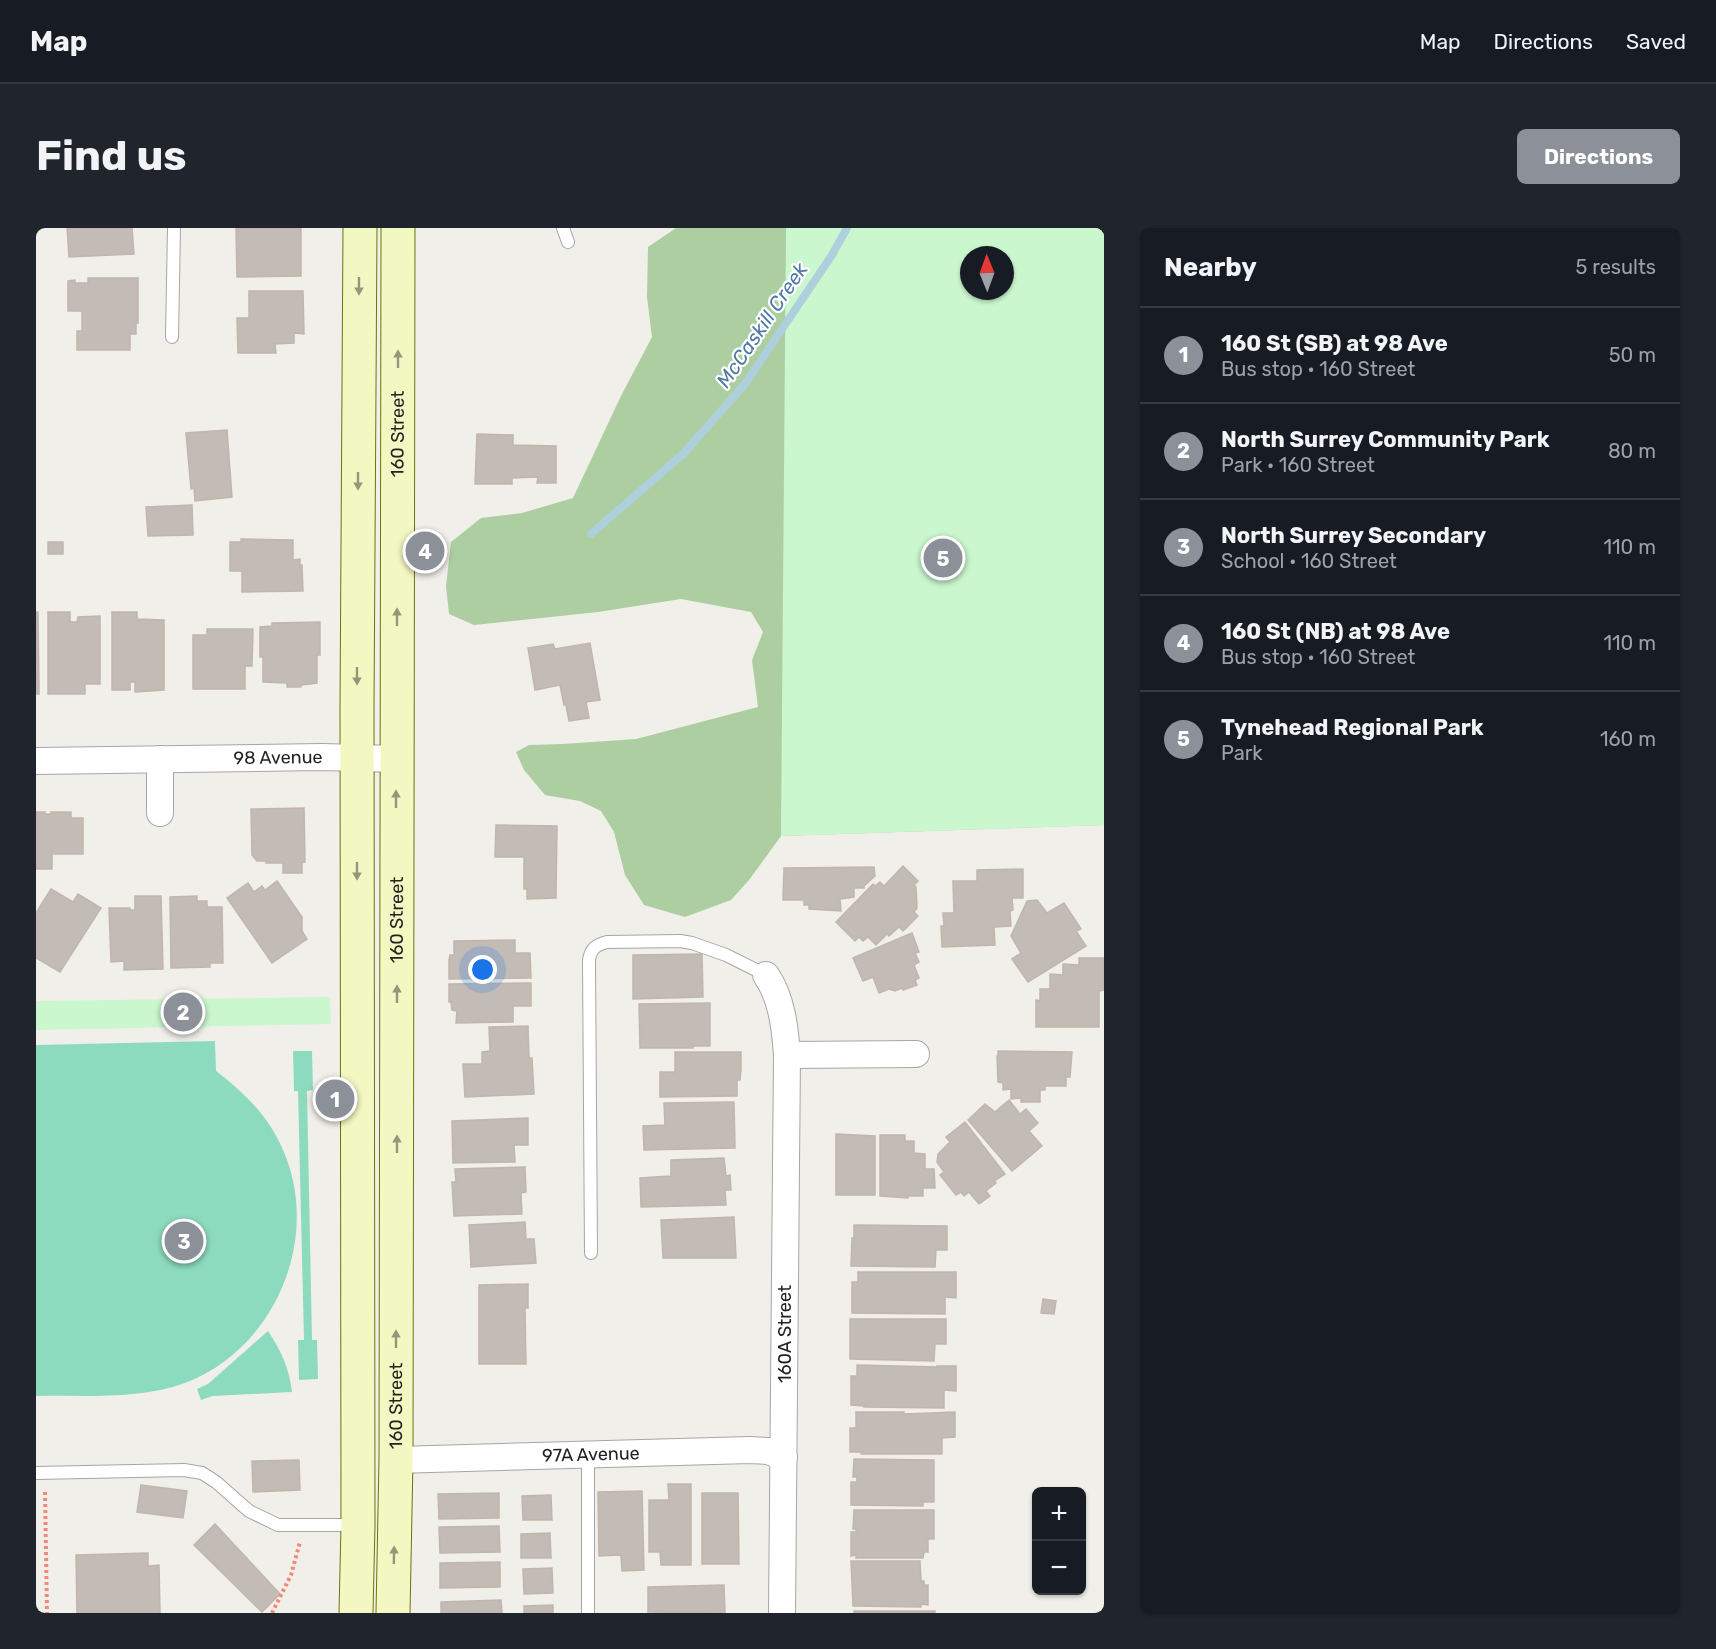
<!DOCTYPE html>
<meta charset="utf-8">
<style>
body{margin:0;font-family:Rubik,sans-serif;background:#20242c;color:#f1f3f6}
.controls{position:absolute;right:18px;bottom:18px;display:grid;overflow:hidden;border-radius:9px;box-shadow:0 2px 4px #0004}
.controls button{width:54px;height:54px;display:grid;place-items:center;padding:0;border:0;border-bottom:2px solid #363941;background:#171b24;color:#f1f3f6;font:30px sans-serif}
.compass{position:absolute;left:924px;top:18px;width:54px;height:54px;border-radius:50%;background:#171b24;box-shadow:0 2px 4px #0004;rotate:359deg}
.you{position:absolute;left:447px;top:742px;width:21px;height:21px;margin:-15px;border:4px solid #fff;border-radius:50%;background:#1a73e8;box-shadow:0 0 0 9px #1a73e833}
.badge{display:grid;place-items:center;width:39px;height:39px;border-radius:50%;background:#8c9099;color:#fff;font-size:20px;font-weight:700}
.pin{position:absolute;translate:-50% -50%;border:3px solid #fff;box-shadow:0 2px 6px #0006}
.list{margin:0;padding:0;list-style:none}
h2{display:flex;justify-content:space-between;align-items:center;height:78px;margin:0;padding:0 24px;font-size:26px}
h2 small{font-size:20px;font-weight:400;color:#9ea1a6}
.list li{display:grid;grid-template-columns:39px 1fr auto;gap:18px;align-items:center;box-sizing:border-box;height:96px;padding:0 24px;border-top:2px solid #363941}
.list b{display:block;font-size:22px;white-space:nowrap}
.list p{margin:0;font-size:20px;white-space:nowrap;color:#9ea1a6}
.list em{font-size:20px;font-style:normal;color:#9ea1a6}
.map{position:relative;flex:none;width:1068px;height:1385px;overflow:hidden;border-radius:9px}
header{display:flex;align-items:center;gap:36px;box-sizing:border-box;height:84px;padding:0 30px;background:#171b24;border-bottom:2px solid #363941}
header strong{font-size:28px}
nav{display:flex;gap:33px;margin-inline-start:auto;font-size:21px}
.intro{display:flex;align-items:center;justify-content:space-between;box-sizing:border-box;height:144px;padding:0 36px}
h1{margin:0;font-size:42px}
.button{padding:15px 27px;border-radius:9px;background:#8c9099;color:#fff;font-size:21px;font-weight:700}
main{display:flex;gap:36px;padding:0 36px}
aside{flex:1;background:#171b24;border-radius:9px;box-shadow:0 2px 4px #0004}
.map>svg:first-child{display:block}
.forest{fill:#adcea1;fill-rule:evenodd}
.park{fill:#cbf7cf;fill-rule:evenodd}
.pitch{fill:#8ddbbe}
.lines{fill:none;stroke-linecap:round;stroke-linejoin:round}
.stream{stroke:#add0dc;stroke-width:8}
.building{fill:#c2bbb6;stroke:#c2b6ac;stroke-width:1.5}
.lane-casing{stroke:#a6a6a6;stroke-width:14}
.street-casing{stroke:#a6a6a6;stroke-width:28}
.secondary-casing{stroke:#69760c;stroke-width:35}
.path{stroke:#f2887a;stroke-width:4;stroke-dasharray:3 3;stroke-linecap:butt}
.lane{stroke:#fff;stroke-width:12}
.street{stroke:#fff;stroke-width:26}
.secondary{stroke:#f3f7c2;stroke-width:33}
.oneway{fill:#95977a}
.labels{text-anchor:middle;dominant-baseline:central;stroke-width:4.5;stroke-linejoin:round;paint-order:stroke}
.street-label{font-size:18px;fill:#222;stroke:#fff}
.water-label{font-size:20px;font-style:italic;fill:#5079a5;stroke:#fff}
</style>
<header>
<strong>Map</strong>
<nav><a>Map</a><a>Directions</a><a>Saved</a></nav>
</header>
<div class="intro"><h1>Find us</h1><a class="button">Directions</a></div>
<main>
<div class="map">
<svg width="1068" height="1385" viewBox="0 0 1068 1385">
<rect width="100%" height="100%" fill="#f1efe9"/>
<path class="forest" d="M640,0H1068V597L745,608L713,652L695,672L649,689L608,677L589,647L578,604L565,583L544,573L509,567L488,542L480,524L493,517L527,516L600,511L722,479L716,432L727,404L715,384L645,371L562,384L438,397L413,386L410,358L415,314L445,290L486,285L537,270L585,168L616,109L611,69L612,19ZM933,27H969V63H933Z"/>
<g class="park">
<path d="M750,0H1068V597L745,608ZM933,27H969V63H933Z"/>
<polygon points="294,769 295,796 0,802 0,773"/>
</g>
<g class="pitch">
<path d="M179,813L180,843C209,865 233,889 247,922C286,1010 239,1121 149,1155C102,1172 49,1167 0,1168V817Z"/>
<polygon points="257,823 276,823 277,862 271,863 276,1112 281,1112 282,1151 263,1152 262,1112 268,1112 262,863 258,863"/>
<path d="M232,1103C246,1124 253,1140 256,1164L177,1168L165,1172L161,1161L172,1156Z"/>
</g>
<g class="lines">
<polyline class="stream" points="555,306 647,226 709,156 796,27 811,0"/>
</g>
<g class="building">
<polygon points="31,0 96,0 98,26 33,29"/>
<polygon points="200,0 265,0 265,48 201,49"/>
<polygon points="52,50 102,50 102,95 100,95 100,106 94,106 94,122 41,122 41,103 46,103 46,83 32,83 32,53 39,52 39,55 52,55"/>
<polygon points="213,63 267,63 268,106 258,105 258,115 239,116 240,125 202,125 201,90 213,90"/>
<polygon points="191,202 196,269 159,273 158,260 155,261 150,205"/>
<polygon points="441,206 477,207 477,217 520,218 520,255 501,255 502,249 476,250 476,256 439,256"/>
<polygon points="156,277 157,307 112,308 110,279"/>
<polygon points="205,311 257,312 257,332 264,331 264,337 266,337 267,363 206,364 206,343 194,343 194,314 205,314"/>
<rect x="12" y="314" width="15" height="12"/>
<polygon points="0,384 2,384 3,466 0,466"/>
<polygon points="12,384 34,384 34,394 41,394 42,389 64,388 64,456 49,456 49,466 12,466"/>
<polygon points="76,384 101,384 101,391 128,392 128,462 99,464 99,454 94,454 94,462 76,462"/>
<polygon points="284,394 284,427 281,427 281,455 265,457 265,459 251,459 251,455 227,454 227,429 224,429 224,399 236,398 236,395"/>
<polygon points="171,401 217,401 216,438 209,438 209,461 157,461 157,407 171,407"/>
<polygon points="554,415 564,472 550,474 553,490 533,493 530,477 528,477 524,457 499,462 492,420 517,416 519,421"/>
<polygon points="268,580 269,634 266,635 266,645 247,645 247,635 230,635 230,633 221,633 216,627 215,581"/>
<polygon points="0,584 9,584 9,586 15,586 15,584 35,584 35,590 47,590 47,626 16,626 16,641 0,641"/>
<polygon points="460,597 521,598 520,670 491,671 491,661 488,661 488,629 459,629"/>
<polygon points="867,638 882,653 878,657 880,659 881,680 878,684 882,688 867,703 863,699 853,708 851,706 840,717 832,709 827,713 823,709 819,713 800,694 837,656 839,658 844,654 848,658"/>
<polygon points="838,639 839,648 828,658 828,660 818,660 818,669 804,671 805,683 773,681 773,677 768,677 768,672 747,672 748,640"/>
<polygon points="987,641 987,670 976,670 977,682 974,683 975,698 958,699 959,717 906,719 905,698 908,698 907,685 918,685 917,653 941,653 941,642"/>
<polygon points="241,653 266,689 266,703 271,711 236,735 191,670 212,655 218,664 226,658 229,662"/>
<polygon points="15,661 37,674 42,666 65,680 24,744 0,730 0,685"/>
<polygon points="99,668 125,668 127,741 88,742 88,733 75,734 73,680 94,680 94,682 99,682"/>
<polygon points="161,668 161,673 171,673 171,679 186,679 187,735 174,735 174,739 135,740 134,669"/>
<polygon points="1001,672 1011,685 1028,675 1045,701 1040,703 1050,718 992,754 976,731 985,725 975,708 991,673"/>
<polygon points="876,705 883,724 879,725 883,734 878,737 883,750 879,752 881,757 867,762 866,760 859,763 853,761 843,765 837,749 827,753 817,730"/>
<polygon points="479,712 479,725 494,725 495,750 413,751 413,732 414,727 418,727 418,713"/>
<polygon points="666,726 667,769 597,771 597,727"/>
<polygon points="1043,730 1068,730 1068,762 1063,763 1063,799 1000,799 1000,772 1004,773 1004,761 1014,761 1014,746 1027,747 1027,736 1043,737"/>
<polygon points="495,755 495,778 477,778 477,794 420,795 421,783 416,782 415,774 413,774 413,756"/>
<polygon points="674,775 674,818 657,818 657,820 604,820 603,776"/>
<polygon points="492,798 493,830 496,830 498,866 429,869 427,836 446,836 446,824 454,823 453,799"/>
<polygon points="962,823 1036,824 1034,849 1030,849 1030,858 1009,858 1009,862 1004,862 1004,874 985,874 985,870 975,871 975,861 967,862 967,855 962,854 961,828 962,828"/>
<polygon points="639,824 705,824 705,842 704,852 701,852 701,868 624,869 624,844 639,844"/>
<polygon points="973,872 984,886 990,881 1002,895 993,903 1006,918 976,943 932,892 949,876 959,884"/>
<polygon points="698,874 699,920 608,922 607,898 629,897 628,875"/>
<polygon points="492,890 492,917 478,917 479,934 417,935 416,893"/>
<polygon points="929,894 969,946 958,953 960,955 950,963 954,968 943,976 933,964 928,968 925,964 920,967 904,947 908,944 901,934 902,926 914,914 910,909"/>
<polygon points="800,906 839,908 839,967 800,967"/>
<polygon points="844,907 869,907 869,913 878,913 878,925 889,926 889,941 898,941 899,960 887,960 887,968 872,968 872,970 844,968"/>
<polygon points="688,930 690,948 694,947 695,962 689,962 690,977 605,979 604,950 635,948 635,932"/>
<polygon points="489,939 490,964 485,965 486,986 418,988 416,954 420,954 419,941"/>
<polygon points="698,989 700,1030 627,1030 625,992"/>
<polygon points="489,994 490,1011 498,1011 500,1035 435,1039 433,997"/>
<polygon points="818,997 911,998 911,1022 900,1022 899,1039 815,1038 816,1010 818,1010"/>
<polygon points="822,1044 920,1044 920,1070 909,1069 909,1086 816,1085 816,1054 822,1054"/>
<polygon points="492,1056 492,1080 489,1080 490,1136 443,1136 443,1057"/>
<polygon points="1007,1071 1020,1073 1018,1086 1005,1085"/>
<polygon points="814,1091 910,1091 910,1116 899,1116 898,1133 814,1131"/>
<polygon points="821,1137 901,1139 901,1138 920,1138 920,1163 908,1162 908,1180 828,1179 828,1178 815,1177 815,1148 821,1148"/>
<polygon points="820,1184 868,1184 868,1186 919,1184 919,1209 906,1210 906,1226 825,1226 825,1224 814,1224 814,1200 820,1200"/>
<polygon points="818,1231 898,1232 898,1274 887,1274 887,1278 815,1277 815,1254 821,1254 821,1249 817,1249"/>
<polygon points="263,1232 264,1262 217,1264 216,1233"/>
<polygon points="632,1256 655,1256 655,1337 625,1337 624,1324 613,1324 613,1272 633,1272"/>
<polygon points="105,1257 151,1263 147,1290 101,1284"/>
<polygon points="606,1263 608,1342 586,1343 585,1327 563,1328 562,1264"/>
<polygon points="463,1265 463,1290 403,1291 402,1266"/>
<polygon points="666,1265 702,1265 703,1336 666,1336"/>
<polygon points="515,1267 516,1292 487,1292 486,1268"/>
<polygon points="818,1282 898,1282 898,1311 892,1311 892,1324 888,1324 887,1330 820,1330 820,1327 815,1328 815,1304 820,1304 820,1301 817,1301"/>
<polygon points="179,1296 244,1366 226,1384 158,1317"/>
<polygon points="463,1298 464,1324 404,1325 403,1299"/>
<polygon points="514,1305 515,1330 485,1330 485,1306"/>
<polygon points="112,1325 112,1338 123,1337 124,1385 41,1385 40,1327"/>
<polygon points="815,1333 884,1333 885,1353 888,1353 888,1357 892,1357 892,1377 885,1376 885,1379 817,1378"/>
<polygon points="464,1334 464,1359 404,1360 404,1335"/>
<polygon points="516,1340 517,1365 488,1366 487,1341"/>
<polygon points="688,1357 689,1385 612,1384 612,1359"/>
<polygon points="465,1372 466,1385 405,1385 405,1374"/>
<polygon points="517,1377 517,1385 488,1385 488,1378"/>
<rect x="818" y="1383" width="81" height="2"/>
</g>
<g class="lines">
<defs>
<g id="lane">
<polyline points="527,0 532,14"/>
<polyline points="136,109 138,0"/>
<path d="M555,1025L553,732C555,720 560,717 571,714L644,713L656,715L690,727L730,747"/>
<polyline points="0,1245 148,1242 166,1245 180,1254 213,1283 242,1297 321,1297"/>
<polyline points="552,1385 552,1225"/>
</g>
<g id="street">
<path id="s1" d="M0,533L286,529L360,531"/>
<polyline points="124,585 124,531"/>
<path d="M730,747C746,770 749,800 751,827L746,1385"/>
<polyline points="751,827 880,826"/>
<path id="s2" d="M360,1232L714,1222L732,1223L748,1229"/>
</g>
<g id="secondary">
<polyline points="320,1385 322,1297 321,479 324,0"/>
<path id="s3" d="M357,1385L360,1232L362,0"/>
</g>
</defs>
<use href="#lane" class="lane-casing"/>
<use href="#street" class="street-casing"/>
<use href="#secondary" class="secondary-casing"/>
<g class="path">
<polyline points="9,1264 11,1385"/>
<polyline points="236,1385 255,1347 264,1314"/>
</g>
<use href="#lane" class="lane"/>
<use href="#street" class="street"/>
<use href="#secondary" class="secondary"/>
</g>
<defs><path id="oneway-solid" d="M-6-.8H1V-3.2L6.5 0L1 3.2V.8H-6Z" transform="scale(1.5)"/></defs>
<g class="oneway">
<use href="#oneway-solid" transform="translate(323 58) rotate(90)"/>
<use href="#oneway-solid" transform="translate(362 131) rotate(-90)"/>
<use href="#oneway-solid" transform="translate(322 253) rotate(90)"/>
<use href="#oneway-solid" transform="translate(361 389) rotate(-90)"/>
<use href="#oneway-solid" transform="translate(321 448) rotate(90)"/>
<use href="#oneway-solid" transform="translate(360 571) rotate(-90)"/>
<use href="#oneway-solid" transform="translate(321 643) rotate(90)"/>
<use href="#oneway-solid" transform="translate(361 766) rotate(-90)"/>
<use href="#oneway-solid" transform="translate(361 916) rotate(-90)"/>
<use href="#oneway-solid" transform="translate(360 1111) rotate(-90)"/>
<use href="#oneway-solid" transform="translate(358 1327) rotate(-89)"/>
</g>
<g class="labels">
<g class="street-label">
<text stroke="none"><textPath href="#s3" startOffset="1179">160 Street</textPath></text>
<text stroke="none"><textPath href="#s1" startOffset="242">98 Avenue</textPath></text>
<text stroke="none"><textPath href="#s3" startOffset="693">160 Street</textPath></text>
<text transform="translate(749 1106) rotate(-90)">160A Street</text>
<text stroke="none"><textPath href="#s3" startOffset="207">160 Street</textPath></text>
<text stroke="none"><textPath href="#s2" startOffset="195">97A Avenue</textPath></text>
</g>
<g class="water-label">
<text transform="translate(726 97) rotate(-56)">McCaskill Creek</text>
</g>
</g>
</svg>
<div class="controls">
<button>+</button>
<button>−</button>
</div>
<svg class="compass" viewBox="-18 -18 36 36"><path d="M0-13l5 13h-10z" fill="#e53935"/><path d="M0 13l5-13h-10z" fill="#9ea1a6"/></svg>
<div class="you"></div>
<div class="pin badge" style="left:299px;top:871px">1</div>
<div class="pin badge" style="left:147px;top:784px">2</div>
<div class="pin badge" style="left:148px;top:1013px">3</div>
<div class="pin badge" style="left:389px;top:323px">4</div>
<div class="pin badge" style="left:907px;top:330px">5</div>
</div>
<aside>
<h2>Nearby<small>5 results</small></h2>
<ul class="list">
<li><span class="badge">1</span><div><b>160 St (SB) at 98 Ave</b><p>Bus stop · 160 Street</p></div><em>50 m</em></li>
<li><span class="badge">2</span><div><b>North Surrey Community Park</b><p>Park · 160 Street</p></div><em>80 m</em></li>
<li><span class="badge">3</span><div><b>North Surrey Secondary</b><p>School · 160 Street</p></div><em>110 m</em></li>
<li><span class="badge">4</span><div><b>160 St (NB) at 98 Ave</b><p>Bus stop · 160 Street</p></div><em>110 m</em></li>
<li><span class="badge">5</span><div><b>Tynehead Regional Park</b><p>Park</p></div><em>160 m</em></li>
</ul>
</aside>
</main>
